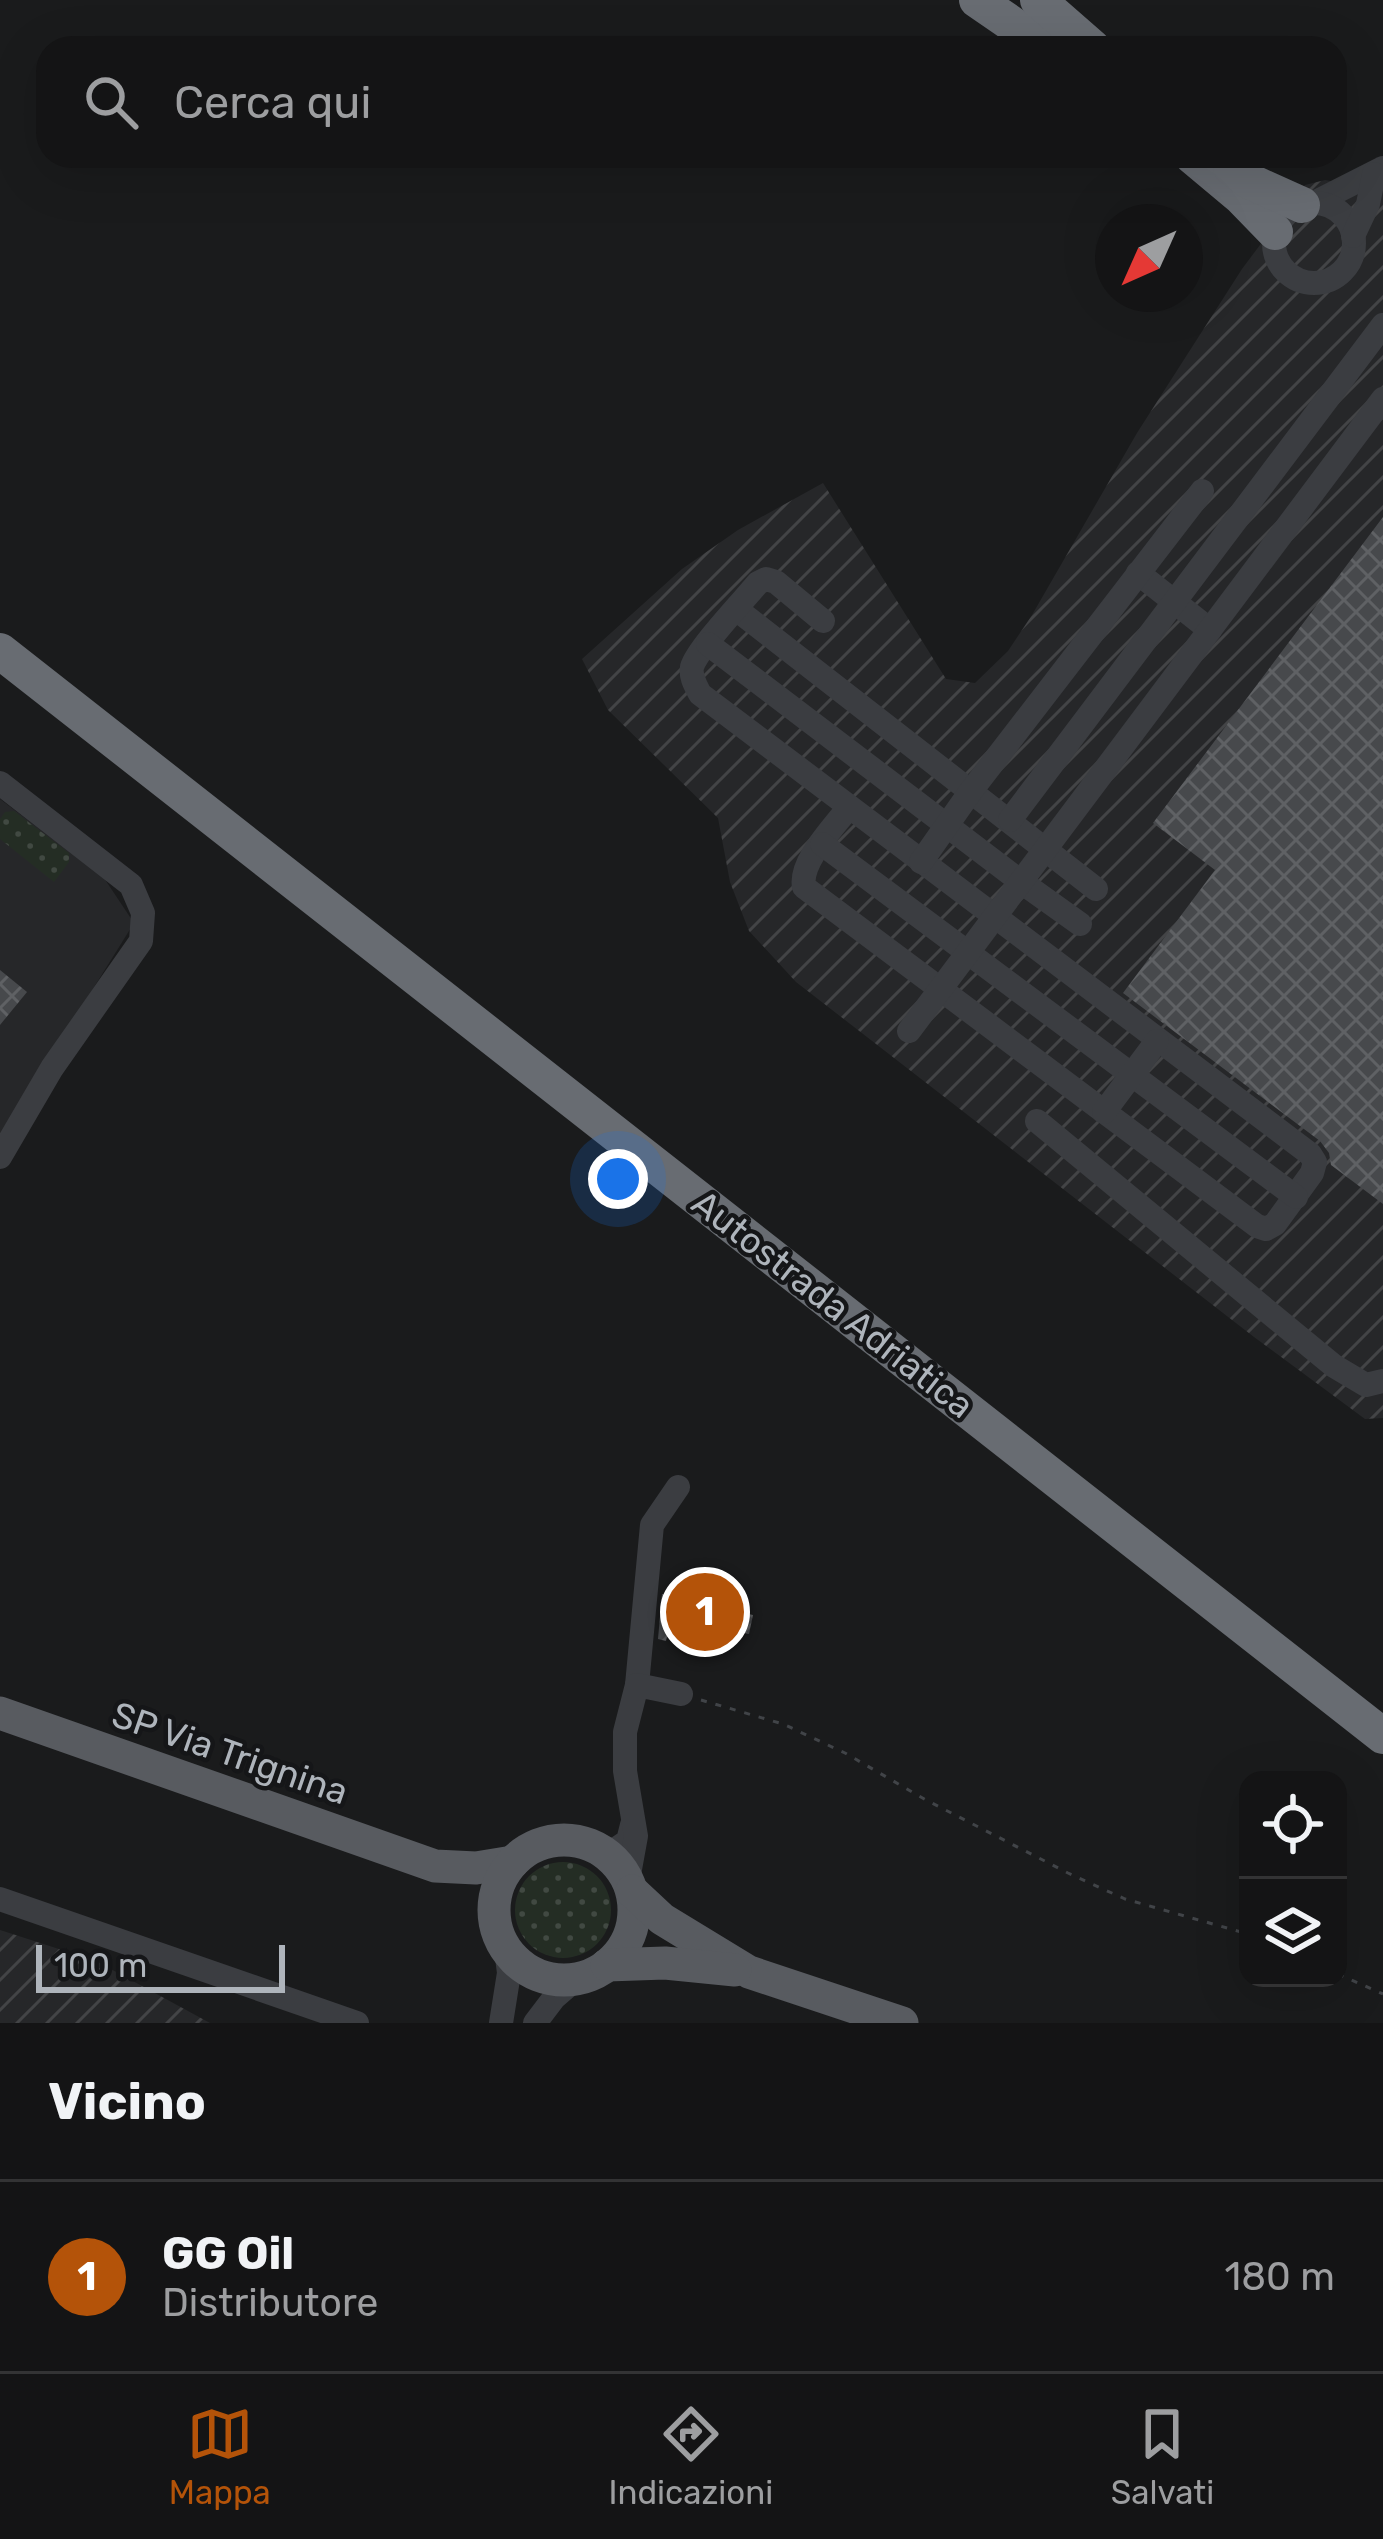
<!DOCTYPE html>
<html lang="it">
<style>
body{margin:0;font-family:Rubik,sans-serif;background:#1d1d1e;color:#f1f3f6}
.controls{position:absolute;right:36px;bottom:36px;display:grid;overflow:hidden;border-radius:24px;box-shadow:0 12px 48px #0002}
.controls button{width:108px;height:108px;display:grid;place-items:center;padding:0;border:0;border-bottom:3px solid #333334;background:#141415;color:#f1f3f6;font:60px sans-serif}
.compass{position:absolute;left:1095px;top:204px;width:108px;height:108px;border-radius:50%;background:#141415;box-shadow:0 12px 48px #0002;rotate:225deg}
.scale{position:absolute;left:36px;bottom:30px;width:249px;box-sizing:border-box;padding-left:12px;border:6px solid #aeb4bb;border-top:0;font-size:33px;line-height:42px;white-space:nowrap;color:#aeb4bb;-webkit-text-stroke:9px #151618;paint-order:stroke}
.you{position:absolute;left:618px;top:1179px;width:42px;height:42px;margin:-30px;border:9px solid #fff;border-radius:50%;background:#1a73e8;box-shadow:0 0 0 18px #1a73e833}
.badge{display:grid;place-items:center;width:78px;height:78px;border-radius:50%;background:#b45309;color:#fff;font-size:39px;font-weight:700}
.pin{position:absolute;translate:-50% -50%;border:6px solid #fff;box-shadow:0 3px 12px #0006}
.list{margin:0;padding:0;list-style:none}
h2{display:flex;justify-content:space-between;align-items:center;height:156px;margin:0;padding:0 48px;font-size:51px}
h2 small{font-size:39px;font-weight:400;color:#9d9ea0}
.list li{display:grid;grid-template-columns:78px 1fr auto;gap:36px;align-items:center;box-sizing:border-box;height:192px;padding:0 48px;border-top:3px solid #333334}
.list b{display:block;font-size:45px;white-space:nowrap}
.list p{margin:0;font-size:39px;white-space:nowrap;color:#9d9ea0}
.list em{font-size:39px;font-style:normal;color:#9d9ea0}
.icon{flex:none;width:66px;height:66px;fill:none;stroke:currentColor;stroke-width:2;stroke-linecap:round;stroke-linejoin:round}
.map{position:relative;flex:none;width:1383px;height:2023px;overflow:hidden}
.search{position:absolute;background:#141415;box-shadow:0 12px 48px #0002;left:36px;right:36px;top:36px;height:132px;display:flex;align-items:center;gap:30px;box-sizing:border-box;padding:0 42px;border-radius:36px;color:#9d9ea0;font-size:45px}
.sheet{height:348px;background:#141415}
nav{display:flex;justify-content:space-around;align-items:center;box-sizing:border-box;height:168px;border-top:3px solid #333334;background:#141415;font-size:33px;color:#9d9ea0}
nav a{display:grid;justify-items:center;gap:6px}
nav .on{color:#b45309}
.map>svg:first-child{display:block}
.built{fill:#262729}
.industrial{fill:url(#industrial-furrows)}
.grass{fill:url(#grass-dots)}
.building{fill:url(#building-cross-hatch)}
.lines{fill:none;stroke-linecap:round;stroke-linejoin:round}
.path{stroke:#414448;stroke-width:3;stroke-dasharray:6 9;stroke-linecap:butt}
.minor{stroke:#3b3d41;stroke-width:24}
.major{stroke:#585b60;stroke-width:33}
.highway{stroke:#686c72;stroke-width:36}
.labels{text-anchor:middle;dominant-baseline:central;stroke-width:9;stroke-linejoin:round;paint-order:stroke}
.street-label{font-size:36px;fill:#aeb4bb;stroke:#151618}
</style>
<div class="map">
<svg width="1383" height="2023" viewBox="0 0 1383 2023">
<defs>
<pattern id="industrial-furrows" width="10" height="10" patternUnits="userSpaceOnUse" patternTransform="scale(3)"><rect width="10" height="10" fill="#262729"/><path d="M-1 1l2-2M0 10L10 0M9 11l2-2" fill="none" stroke="#434446"/></pattern>
<pattern id="grass-dots" width="8" height="8" patternUnits="userSpaceOnUse" patternTransform="scale(3)"><rect width="8" height="8" fill="#242d24"/><path d="M2 2h.1M6 6h.1" fill="none" stroke="#414942" stroke-width="1.8" stroke-linecap="round"/></pattern>
<pattern id="building-cross-hatch" width="8" height="8" patternUnits="userSpaceOnUse" patternTransform="scale(3)"><rect width="8" height="8" fill="#47494c"/><path d="M0 0l8 8M0 8l8-8" fill="none" stroke="#5f6164"/></pattern>
</defs>
<rect width="100%" height="100%" fill="#1a1b1c"/>
<polygon class="built" points="0,799 104,878 134,923 0,1138"/>
<g class="industrial">
<polygon points="1383,179 1383,1418 1365,1419 1254,1337 796,982 749,931 730,882 718,818 608,710 582,659 682,569 738,530 823,483 946,679 975,683 1008,651 1032,615 1137,433 1242,269 1305,185 1325,180 1368,187"/>
<polygon points="0,1930 96,1961 210,2023 0,2023"/>
</g>
<g class="grass">
<polygon points="14,811 69,853 69,862 54,882 0,839 0,819 5,812"/>
<circle cx="563" cy="1910" r="48"/>
</g>
<g class="building">
<polygon points="1383,517 1383,1204 1331,1165 1329,1153 1320,1141 1123,993 1215,870 1153,823"/>
<polygon points="0,970 27,992 0,1025"/>
<polygon points="662,1594 753,1615 749,1634 672,1617 666,1641 658,1639"/>
</g>
<g class="lines">
<g class="path">
<polyline points="701,1700 783,1724 845,1753 926,1800 1068,1873 1125,1899 1248,1934"/>
<polyline points="1338,1974 1383,1994"/>
</g>
<g class="minor">
<polyline points="1314,203 1383,168"/>
<circle cx="1314" cy="243" r="40"/>
<polyline points="1353,236 1368,204 1374,174"/>
<polyline points="1138,573 1210,630"/>
<polyline points="736,609 1096,889"/>
<path d="M823,621L776,582L766,579L758,583C744,600 697,649 692,667C690,677 696,686 700,694L1310,1154L1315,1162L1312,1173L1275,1224L1266,1229L1257,1226L804,887C799,862 834,827 849,807"/>
<polyline points="708,644 1020,881 1080,924"/>
<polyline points="0,783 131,885 143,913 141,941 52,1068 0,1157"/>
<polyline points="1010,820 1383,325"/>
<polyline points="822,844 1296,1197"/>
<polyline points="921,862 971,791 1202,491"/>
<polyline points="909,1031 1383,399"/>
<polyline points="1104,1112 1157,1041"/>
<polyline points="1037,1121 1334,1366 1366,1385 1383,1381"/>
<polyline points="637,1685 652,1525 678,1487"/>
<polyline points="607,1855 628,1841 632,1825"/>
<polyline points="628,1880 636,1836 625,1771 625,1732 637,1685 681,1694"/>
<polyline points="0,1899 357,2023"/>
<polyline points="501,2023 509,1973 506,1949"/>
<polyline points="535,2023 554,1998 576,1979"/>
</g>
<g class="major">
<polyline points="0,1713 435,1866 476,1868 513,1862"/>
<circle cx="564" cy="1910" r="70"/>
<polyline points="632,1891 662,1919 749,1972 902,2023"/>
<polyline points="607,1965 665,1963 735,1970"/>
</g>
<g class="highway">
<polyline points="977,0 1025,33 1056,48"/>
<polyline points="1038,0 1093,48"/>
<polyline points="1192,156 1241,197 1275,232"/>
<polyline points="1231,167 1249,181 1302,205"/>
<polyline points="0,651 1383,1736"/>
</g>
</g>
<g class="labels">
<g class="street-label">
<text transform="translate(833 1304) rotate(38)">Autostrada Adriatica</text>
<text transform="translate(230 1753) rotate(19)">SP Via Trignina</text>
</g>
</g>
</svg>
<div class="controls">
<button><svg class="icon" aria-label="locate" viewBox="0 0 24 24"><circle cx="12" cy="12" r="6"/><path d="M12 2v4M12 18v4M2 12h4M18 12h4"/></svg></button>
<button><svg class="icon" aria-label="layers" viewBox="0 0 24 24"><path d="M12 4l9 5-9 5-9-5zM3 14l9 5 9-5"/></svg></button>
</div>
<svg class="compass" viewBox="-18 -18 36 36"><path d="M0-13l5 13h-10z" fill="#e53935"/><path d="M0 13l5-13h-10z" fill="#9d9ea0"/></svg>
<div class="scale">100 m</div>
<div class="you"></div>
<div class="pin badge" style="left:705px;top:1612px">1</div>
<div class="search"><svg class="icon" aria-label="search" viewBox="0 0 24 24"><circle cx="10" cy="10" r="6"/><path d="M15 15l6 6"/></svg>Cerca qui</div>
</div>
<section class="sheet">
<h2>Vicino<small></small></h2>
<ul class="list">
<li><span class="badge">1</span><div><b>GG Oil</b><p>Distributore</p></div><em>180 m</em></li>
</ul>
</section>
<nav>
<a class="on"><svg class="icon" aria-label="map" viewBox="0 0 24 24"><path d="M3 6l6-2 6 2 6-2v14l-6 2-6-2-6 2zM9 4v14M15 6v14"/></svg>Mappa</a>
<a><svg class="icon" aria-label="directions" viewBox="0 0 24 24"><path d="M12 3l9 9-9 9-9-9zM9 14v-3h6M13 9l2 2-2 2"/></svg>Indicazioni</a>
<a><svg class="icon" aria-label="saved" viewBox="0 0 24 24"><path d="M7 4h10v16l-5-4-5 4z"/></svg>Salvati</a>
</nav>
